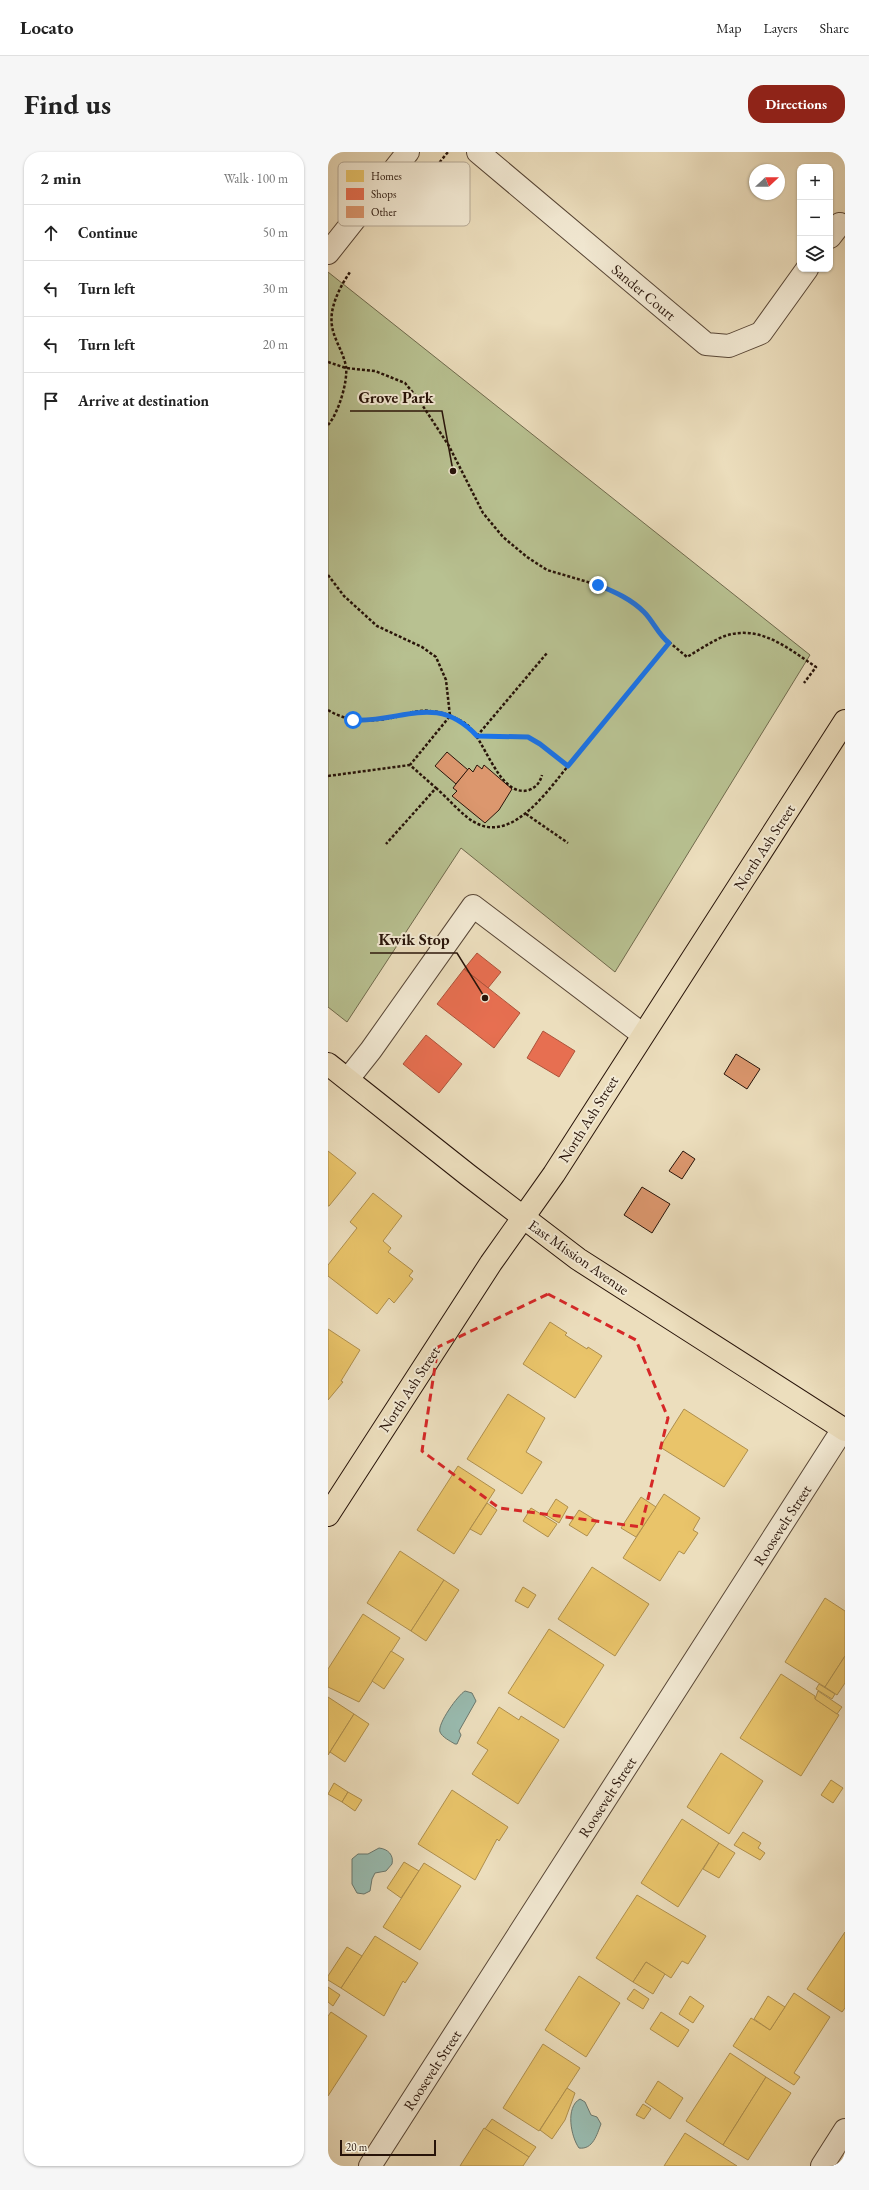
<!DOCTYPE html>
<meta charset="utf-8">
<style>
body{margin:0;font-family:"EB Garamond",serif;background:#f6f6f6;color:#222}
.controls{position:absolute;right:12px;top:12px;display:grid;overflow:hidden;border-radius:8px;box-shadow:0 1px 3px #0004}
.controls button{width:36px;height:36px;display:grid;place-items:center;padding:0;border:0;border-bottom:1px solid #e0e0e0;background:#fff;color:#222;font:20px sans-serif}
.compass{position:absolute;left:421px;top:12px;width:36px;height:36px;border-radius:50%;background:#fff;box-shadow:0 1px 3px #0004;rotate:68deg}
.scale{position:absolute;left:12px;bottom:10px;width:96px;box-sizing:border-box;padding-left:4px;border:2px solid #271309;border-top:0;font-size:11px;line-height:14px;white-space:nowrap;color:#271309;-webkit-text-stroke:3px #f3ead4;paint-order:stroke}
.stop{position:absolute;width:12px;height:12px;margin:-9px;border:3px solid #1a73e8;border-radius:50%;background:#fff}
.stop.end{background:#1a73e8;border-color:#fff;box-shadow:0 1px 4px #0008}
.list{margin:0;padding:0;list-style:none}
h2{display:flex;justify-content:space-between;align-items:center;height:52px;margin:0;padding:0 16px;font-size:17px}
h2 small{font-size:13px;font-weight:400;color:#767676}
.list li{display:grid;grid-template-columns:26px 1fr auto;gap:12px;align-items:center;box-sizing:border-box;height:56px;padding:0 16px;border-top:1px solid #e0e0e0}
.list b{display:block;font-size:15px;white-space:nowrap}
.list em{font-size:13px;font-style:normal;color:#767676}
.icon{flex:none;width:22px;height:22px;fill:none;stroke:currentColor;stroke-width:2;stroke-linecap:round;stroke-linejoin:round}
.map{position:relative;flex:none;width:517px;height:2014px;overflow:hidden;border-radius:16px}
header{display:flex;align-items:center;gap:24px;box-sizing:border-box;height:56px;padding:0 20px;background:#fff;border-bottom:1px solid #e0e0e0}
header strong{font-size:19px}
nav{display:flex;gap:22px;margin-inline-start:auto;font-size:14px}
.intro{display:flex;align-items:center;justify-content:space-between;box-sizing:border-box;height:96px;padding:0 24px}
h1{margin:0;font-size:28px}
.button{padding:10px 18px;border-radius:16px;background:#8f2418;color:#fff;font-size:14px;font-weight:700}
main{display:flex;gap:24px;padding:0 24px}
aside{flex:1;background:#fff;border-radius:16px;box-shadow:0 1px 3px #0004}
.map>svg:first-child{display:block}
.green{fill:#b8c191;stroke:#706a4d}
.water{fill:#99bcb1;stroke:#6b786e}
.homes{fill:#e9c46a;stroke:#af8f4d}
.shops{fill:#e76f51;stroke:#ad533b}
.building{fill:#dc976e;stroke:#271309}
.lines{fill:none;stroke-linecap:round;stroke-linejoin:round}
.minor-casing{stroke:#584636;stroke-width:24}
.major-casing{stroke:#271309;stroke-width:24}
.path{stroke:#271309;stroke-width:2.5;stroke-dasharray:3 2;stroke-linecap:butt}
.minor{stroke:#f3ead4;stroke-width:22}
.major{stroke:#ecdebd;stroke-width:22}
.route{stroke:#1a73e8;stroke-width:5}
.marked{fill:none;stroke:#d62828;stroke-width:3;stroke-dasharray:8 5;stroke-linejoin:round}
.labels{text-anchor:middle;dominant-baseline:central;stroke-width:4;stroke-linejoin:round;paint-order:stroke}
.street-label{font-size:15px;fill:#271309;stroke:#f3ead4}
.key{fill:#f3ead4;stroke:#b6aa97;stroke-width:1}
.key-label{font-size:11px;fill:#271309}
.leader{fill:none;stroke:#271309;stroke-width:1.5}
.callout-dot{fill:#271309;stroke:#f3ead4;stroke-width:1.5}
.callout-label{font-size:16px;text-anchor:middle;font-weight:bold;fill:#271309;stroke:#f3ead4;stroke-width:4;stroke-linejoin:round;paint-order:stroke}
</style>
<header>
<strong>Locato</strong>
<nav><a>Map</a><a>Layers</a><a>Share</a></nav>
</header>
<div class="intro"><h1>Find us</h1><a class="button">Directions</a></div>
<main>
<aside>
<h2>2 min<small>Walk · 100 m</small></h2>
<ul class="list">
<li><svg class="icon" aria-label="ahead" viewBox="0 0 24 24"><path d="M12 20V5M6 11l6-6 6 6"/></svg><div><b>Continue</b></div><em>50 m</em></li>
<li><svg class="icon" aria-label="left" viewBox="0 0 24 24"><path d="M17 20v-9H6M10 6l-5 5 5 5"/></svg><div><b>Turn left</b></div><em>30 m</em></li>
<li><svg class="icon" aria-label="left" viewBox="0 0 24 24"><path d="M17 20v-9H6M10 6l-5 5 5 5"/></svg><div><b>Turn left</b></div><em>20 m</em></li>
<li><svg class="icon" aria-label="arrive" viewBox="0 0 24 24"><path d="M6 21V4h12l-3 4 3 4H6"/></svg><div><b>Arrive at destination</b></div></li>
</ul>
</aside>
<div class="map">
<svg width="517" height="2014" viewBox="0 0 517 2014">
<rect width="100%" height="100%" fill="#ecdebd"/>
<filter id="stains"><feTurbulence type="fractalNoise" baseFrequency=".005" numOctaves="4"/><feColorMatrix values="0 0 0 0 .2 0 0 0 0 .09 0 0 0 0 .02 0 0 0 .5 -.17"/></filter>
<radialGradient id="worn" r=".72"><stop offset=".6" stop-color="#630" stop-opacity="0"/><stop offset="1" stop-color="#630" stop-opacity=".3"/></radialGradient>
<polygon class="green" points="0,120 482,503 287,820 133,696 19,870 0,855"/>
<g class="water">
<path d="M137,1539L144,1541L148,1549L131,1579L133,1583L129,1592H127C122,1589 114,1585 112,1580C109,1572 130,1543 137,1539Z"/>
<path d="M51,1696C60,1697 66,1703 64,1712L58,1719L47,1721L44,1727L42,1739L36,1742L29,1741L24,1732V1707L30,1702H40Z"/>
<path d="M252,1947L257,1950L263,1963L269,1965L273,1972C269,1982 265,1998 251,1996C243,1985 237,1955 252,1947Z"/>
</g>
<g class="homes">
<polygon points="0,999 28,1021 1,1054 0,1054"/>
<polygon points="45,1041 74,1064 55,1089 63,1096 60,1100 85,1119 81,1124 85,1127 66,1151 61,1146 49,1162 0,1124 0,1113 29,1076 22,1070"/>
<polygon points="222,1170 239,1181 237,1183 259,1197 260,1195 274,1204 247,1246 195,1212"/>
<polygon points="0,1177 32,1198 13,1229 15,1230 0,1248"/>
<polygon points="180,1242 217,1266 198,1300 214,1310 194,1342 139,1307"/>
<polygon points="356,1257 420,1298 396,1335 332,1295"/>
<polygon points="130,1314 167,1338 126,1402 89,1378"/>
<polygon points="336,1342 372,1366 365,1378 370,1381 356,1402 351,1399 332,1429 295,1406"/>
<polygon points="313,1345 328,1355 308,1385 293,1376"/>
<polygon points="228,1347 240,1355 231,1371 218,1363"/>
<polygon points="159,1351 169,1358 153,1383 142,1377"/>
<polygon points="203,1356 229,1372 220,1385 195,1369"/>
<polygon points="251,1358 269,1369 259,1384 241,1373"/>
<polygon points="72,1399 116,1428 83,1479 39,1451"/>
<polygon points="264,1415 321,1452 287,1504 230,1467"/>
<polygon points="116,1428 131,1438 98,1489 83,1479"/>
<polygon points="195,1435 208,1443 200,1456 187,1449"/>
<polygon points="497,1446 517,1459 517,1504 497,1535 457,1510"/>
<polygon points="35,1462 72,1486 31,1550 0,1535 0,1517"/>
<polygon points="221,1477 276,1513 236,1576 180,1541"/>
<polygon points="63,1499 76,1507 56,1537 44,1529"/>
<polygon points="517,1504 517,1531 509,1543 497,1535"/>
<polygon points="453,1522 487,1544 487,1547 511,1563 473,1624 412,1586"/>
<polygon points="491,1532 507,1542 504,1547 488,1537"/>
<polygon points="490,1539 514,1555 509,1562 487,1547"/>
<polygon points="0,1545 26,1562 0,1603"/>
<polygon points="171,1555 191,1568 193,1564 231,1588 190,1652 144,1622 160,1598 149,1591"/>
<polygon points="26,1562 41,1572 17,1610 2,1600"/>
<polygon points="393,1601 435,1629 401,1682 359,1655"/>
<polygon points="503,1628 515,1636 505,1651 493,1643"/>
<polygon points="6,1631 20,1640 14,1650 0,1642"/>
<polygon points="124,1638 180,1675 171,1689 169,1687 147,1728 90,1692"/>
<polygon points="20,1640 34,1648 27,1659 14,1650"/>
<polygon points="354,1667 391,1691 350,1755 313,1731"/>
<polygon points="415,1680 433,1691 430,1696 437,1701 432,1708 406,1693"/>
<polygon points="391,1691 407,1701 391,1726 375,1717"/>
<polygon points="76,1710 91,1719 73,1746 59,1736"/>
<polygon points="96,1711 133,1734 92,1798 55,1775"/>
<polygon points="309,1743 378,1784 360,1812 354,1809 343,1826 318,1810 305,1830 268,1806"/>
<polygon points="517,1780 517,1856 514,1860 479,1837"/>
<polygon points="47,1784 90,1811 77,1831 75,1829 56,1864 13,1836"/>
<polygon points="19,1795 34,1804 13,1836 0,1828 0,1824"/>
<polygon points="318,1810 337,1822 325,1842 305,1830"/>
<polygon points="251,1824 292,1851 258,1905 217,1878"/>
<polygon points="0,1835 12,1843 5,1854 0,1850"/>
<polygon points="306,1837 321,1847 315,1857 299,1847"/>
<polygon points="466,1841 502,1865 466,1921 472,1925 466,1933 405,1894 423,1866 442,1878"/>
<polygon points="362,1844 376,1854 365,1871 351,1862"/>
<polygon points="440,1844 457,1855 442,1878 426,1867"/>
<polygon points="3,1860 39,1884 0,1944 0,1864"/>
<polygon points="333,1860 361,1878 350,1895 322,1877"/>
<polygon points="215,1892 252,1916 211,1979 175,1956"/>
<polygon points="402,1901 438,1925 395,1993 358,1969"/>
<polygon points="438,1925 463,1941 420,2008 395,1993"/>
<polygon points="330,1929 355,1946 342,1967 317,1950"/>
<polygon points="239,1936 247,1941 237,1968 224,1987 212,1978"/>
<polygon points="315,1952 323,1957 316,1967 308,1963"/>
<polygon points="164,1967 208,1995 201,2005 157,1977"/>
<polygon points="156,1976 201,2005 195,2014 132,2014"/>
<polygon points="357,1981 409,2014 336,2014"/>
</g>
<g class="shops">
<polygon points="149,801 173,820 160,836 136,817"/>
<polygon points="136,817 192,861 166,896 109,852"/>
<polygon points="215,879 247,899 231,925 199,906"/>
<polygon points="98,883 134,912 111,941 75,912"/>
</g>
<g class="building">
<polygon points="119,600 140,618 128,632 107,614"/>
<polygon points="149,613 154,617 156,613 184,637 171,658 157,671 124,644 129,639 125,636 128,632 141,616 145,620"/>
<polygon points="408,902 432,917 419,937 396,922"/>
<polygon points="355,999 367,1007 354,1027 341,1019"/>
<polygon points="314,1035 342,1052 324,1081 296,1063"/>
</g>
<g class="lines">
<defs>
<g id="minor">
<polyline points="150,0 378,192 401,194 433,181 479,117"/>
<polyline points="502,85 512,72"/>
<polyline points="0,101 80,0"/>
<polyline points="20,927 43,898 145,754 314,882"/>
<polyline points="42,2014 515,1277"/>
<polyline points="494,2014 517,1978"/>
</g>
<g id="major">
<polyline points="0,912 140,1023 250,1107 517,1278"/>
<polyline points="0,1363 163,1111 226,1022 517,569"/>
</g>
</defs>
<use href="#minor" class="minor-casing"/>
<use href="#major" class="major-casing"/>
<g class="path">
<polyline points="83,45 120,0"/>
<path d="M0,210L18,216L47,219L77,231L91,248L121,294L155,361L175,385L199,405L219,418L270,433L299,446L316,460L335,485L359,505C371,498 384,489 397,484C432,472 461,497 488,515L476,531"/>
<path d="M0,273C10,262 20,230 18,215C16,201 6,188 4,174C1,155 12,135 22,120"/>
<polyline points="0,423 16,444 49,474 94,495 108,505 118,528 122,564 82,613 108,636 58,692"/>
<path d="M0,558C21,571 44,570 68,565C75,563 83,560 91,559C105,557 126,563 138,572C157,586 171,647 201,638C209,635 212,630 214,623"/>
<polyline points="149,584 219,501"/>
<polyline points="150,584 200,585 212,592 240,614 341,491"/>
<polyline points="0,624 82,613"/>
<path d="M108,636C120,646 136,666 150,672C186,689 221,637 240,614"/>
<polyline points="198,662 240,691"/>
</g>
<use href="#minor" class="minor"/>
<use href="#major" class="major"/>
</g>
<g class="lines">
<path class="route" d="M25,568C74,571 108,540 149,584L200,585L212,592L240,614L341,491C330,482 325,469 316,460C303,447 287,440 270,433"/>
</g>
<path class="marked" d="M220,1142L308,1188L340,1266L313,1375L171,1356L94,1299L110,1195Z"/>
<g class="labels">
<g class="street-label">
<text transform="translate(316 140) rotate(40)">Sander Court</text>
<text transform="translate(436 695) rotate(-57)">North Ash Street</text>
<text transform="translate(260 967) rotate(-58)">North Ash Street</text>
<text transform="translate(251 1105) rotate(35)">East Mission Avenue</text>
<text transform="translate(81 1237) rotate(-57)">North Ash Street</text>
<text transform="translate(454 1373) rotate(-57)">Roosevelt Street</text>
<text transform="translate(279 1645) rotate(-57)">Roosevelt Street</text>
<text transform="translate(104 1918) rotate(-57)">Roosevelt Street</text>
</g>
</g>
<rect x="10" y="10" width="132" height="64" rx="6" class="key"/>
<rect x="18" y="18" width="18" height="12" fill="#e9c46a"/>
<rect x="18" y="36" width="18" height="12" fill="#e76f51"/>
<rect x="18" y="54" width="18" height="12" fill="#dc976e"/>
<g class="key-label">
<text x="43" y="28">Homes</text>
<text x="43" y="46">Shops</text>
<text x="43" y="64">Other</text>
</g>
<path class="leader" d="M125 319L114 259H22M157 846L129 801H42"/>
<g class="callout-dot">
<circle cx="125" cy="319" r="4"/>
<circle cx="157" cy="846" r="4"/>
</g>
<g class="callout-label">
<text x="68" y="251">Grove Park</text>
<text x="86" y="793">Kwik Stop</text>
</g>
<rect width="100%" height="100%" filter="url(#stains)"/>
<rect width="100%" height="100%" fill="url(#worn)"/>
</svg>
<div class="controls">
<button>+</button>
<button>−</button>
<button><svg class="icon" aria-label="layers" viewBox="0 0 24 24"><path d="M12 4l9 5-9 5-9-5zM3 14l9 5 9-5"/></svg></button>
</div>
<svg class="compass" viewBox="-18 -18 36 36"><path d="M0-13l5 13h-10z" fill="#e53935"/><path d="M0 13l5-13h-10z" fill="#767676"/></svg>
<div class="scale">20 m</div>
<div class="stop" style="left:25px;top:568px"></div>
<div class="stop end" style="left:270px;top:433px"></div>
</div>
</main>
